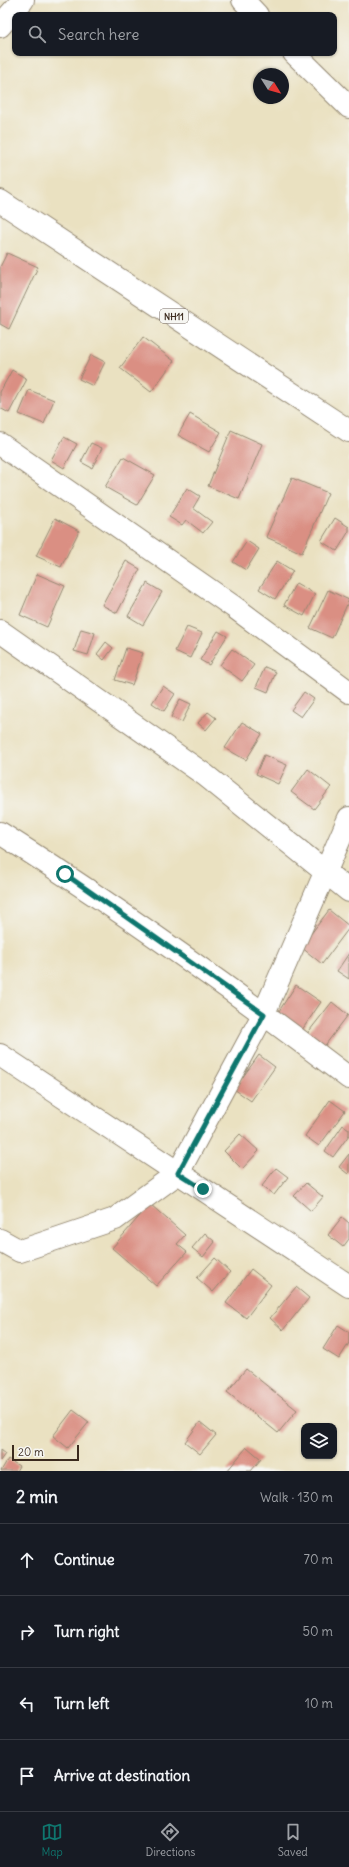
<!DOCTYPE html>
<meta charset="utf-8">
<style>
body{margin:0;font-family:Delius,sans-serif;background:#242831;color:#f1f3f6}
.controls{position:absolute;right:12px;bottom:12px;display:grid;overflow:hidden;border-radius:8px;box-shadow:0 1px 3px #0004}
.controls button{width:36px;height:36px;display:grid;place-items:center;padding:0;border:0;border-bottom:1px solid #363941;background:#171b24;color:#f1f3f6;font:20px sans-serif}
.compass{position:absolute;left:253px;top:68px;width:36px;height:36px;border-radius:50%;background:#171b24;box-shadow:0 1px 3px #0004;rotate:127deg}
.scale{position:absolute;left:12px;bottom:10px;width:67px;box-sizing:border-box;padding-left:4px;border:2px solid #3b2a1e;border-top:0;font-size:11px;line-height:14px;white-space:nowrap;color:#3b2a1e;-webkit-text-stroke:3px #f6f6f2;paint-order:stroke}
.stop{position:absolute;width:12px;height:12px;margin:-9px;border:3px solid #0f766e;border-radius:50%;background:#fff}
.stop.end{background:#0f766e;border-color:#fff;box-shadow:0 1px 4px #0008}
.list{margin:0;padding:0;list-style:none}
h2{display:flex;justify-content:space-between;align-items:center;height:52px;margin:0;padding:0 16px;font-size:17px}
h2 small{font-size:13px;font-weight:400;color:#9ea1a6}
.list li{display:grid;grid-template-columns:26px 1fr auto;gap:12px;align-items:center;box-sizing:border-box;height:72px;padding:0 16px;border-top:1px solid #363941}
.list b{display:block;font-size:15px;white-space:nowrap}
.list em{font-size:13px;font-style:normal;color:#9ea1a6}
.icon{flex:none;width:22px;height:22px;fill:none;stroke:currentColor;stroke-width:2;stroke-linecap:round;stroke-linejoin:round}
.map{position:relative;flex:none;width:349px;height:1471px;overflow:hidden}
.search{position:absolute;background:#171b24;box-shadow:0 1px 3px #0004;left:12px;right:12px;top:12px;height:44px;display:flex;align-items:center;gap:10px;box-sizing:border-box;padding:0 14px;border-radius:8px;color:#9ea1a6;font-size:15px}
.sheet{height:340px;background:#171b24}
nav{display:flex;justify-content:space-around;align-items:center;box-sizing:border-box;height:56px;border-top:1px solid #363941;background:#171b24;font-size:11px;color:#9ea1a6}
nav a{display:grid;justify-items:center;gap:2px}
nav .on{color:#0f766e}
.map>svg:first-child{display:block}
.building{fill:#da8f83}
.lines{fill:none;stroke-linecap:round;stroke-linejoin:round}
.minor-casing{stroke:#928670;stroke-width:24}
.highway-casing{stroke:#928670;stroke-width:24}
.minor{stroke:#fff;stroke-width:22}
.highway{stroke:#fff;stroke-width:22}
.route{stroke:#0f766e;stroke-width:5}
.labels{text-anchor:middle;dominant-baseline:central;stroke-width:4;stroke-linejoin:round;paint-order:stroke}
.shield{fill:#f6f6f2;stroke:#73675e;stroke-width:1}
.shield-label{font-size:9px;font-weight:bold;fill:#3b2a1e}
</style>
<div class="map">
<svg width="349" height="1471" viewBox="0 0 349 1471">
<rect width="100%" height="100%" fill="#f6f6f2"/>
<filter id="ink" filterUnits="userSpaceOnUse"><feTurbulence type="fractalNoise" baseFrequency=".025" numOctaves="2"/><feDisplacementMap in="SourceGraphic" scale="8" xChannelSelector="R" yChannelSelector="G"/><feConvolveMatrix kernelMatrix="1 2 1 2 8 2 1 2 1" color-interpolation-filters="sRGB"/></filter>
<filter id="wash" filterUnits="userSpaceOnUse"><feTurbulence type="fractalNoise" baseFrequency=".012" numOctaves="4" result="noise"/><feDisplacementMap in="SourceGraphic" scale="16" xChannelSelector="R" yChannelSelector="G"/><feGaussianBlur stdDeviation="0.9" result="paint"/><feColorMatrix in="noise" values="0 0 0 0 0 0 0 0 0 0 0 0 0 0 0 0 0 1.4 0 .05"/><feComposite in="paint" operator="in"/></filter>
<g filter="url(#wash)">
<rect width="100%" height="100%" fill="#eae1c1"/>
<g id="blocks">
<g class="building">
<polygon points="7,253 38,267 9,329 0,324 0,267"/>
<polygon points="143,337 174,361 151,392 120,368"/>
<polygon points="91,355 105,362 93,386 79,379"/>
<polygon points="12,370 27,379 9,413 0,408 0,392"/>
<polygon points="29,390 54,400 44,424 19,414"/>
<polygon points="190,414 221,432 209,452 178,435"/>
<polygon points="231,430 262,444 239,499 208,486"/>
<polygon points="64,437 77,444 64,468 51,460"/>
<polygon points="91,443 102,448 92,468 81,462"/>
<polygon points="123,457 155,475 137,505 105,487"/>
<polygon points="292,478 328,493 302,553 266,537"/>
<polygon points="187,488 200,496 193,508 212,522 203,533 186,520 182,525 169,517"/>
<polygon points="55,518 79,531 61,567 36,556"/>
<polygon points="335,518 349,527 349,531 337,551 321,541"/>
<polygon points="247,541 259,549 246,570 233,562"/>
<polygon points="126,561 140,569 117,613 102,605"/>
<polygon points="277,561 293,571 275,599 259,589"/>
<polygon points="37,574 65,586 47,627 20,615"/>
<polygon points="147,583 162,592 143,625 128,616"/>
<polygon points="296,583 315,594 304,616 284,605"/>
<polygon points="328,590 349,600 332,638 310,628"/>
<polygon points="187,627 202,633 190,658 175,651"/>
<polygon points="81,629 95,633 88,655 74,651"/>
<polygon points="218,631 227,636 209,665 200,660"/>
<polygon points="106,642 113,648 104,660 97,654"/>
<polygon points="126,648 143,653 132,685 115,680"/>
<polygon points="232,649 254,665 242,681 220,665"/>
<polygon points="265,667 276,672 268,692 256,687"/>
<polygon points="163,686 175,694 164,711 152,703"/>
<polygon points="304,692 314,699 301,717 291,710"/>
<polygon points="180,699 191,704 182,722 171,717"/>
<polygon points="208,712 216,718 206,730 198,723"/>
<polygon points="242,722 262,734 246,760 225,748"/>
<polygon points="264,755 287,765 278,784 256,774"/>
<polygon points="308,769 331,787 314,809 291,792"/>
<polygon points="329,910 349,926 349,928 322,964 301,947"/>
<polygon points="349,953 349,979 337,971"/>
<polygon points="296,985 321,1002 302,1030 277,1014"/>
<polygon points="332,1002 348,1015 323,1048 306,1035"/>
<polygon points="259,1055 275,1067 251,1101 234,1089"/>
<polygon points="330,1100 345,1111 319,1146 305,1136"/>
<polygon points="343,1125 349,1129 349,1135 333,1157 325,1151"/>
<polygon points="240,1134 259,1151 242,1169 224,1151"/>
<polygon points="349,1154 349,1172 348,1174 339,1167"/>
<polygon points="276,1168 288,1177 274,1195 262,1186"/>
<polygon points="306,1183 323,1197 311,1211 294,1196"/>
<polygon points="150,1204 185,1235 177,1244 187,1252 156,1286 112,1248"/>
<polygon points="342,1217 349,1223 349,1239 343,1247 328,1235"/>
<polygon points="205,1233 215,1242 203,1257 192,1248"/>
<polygon points="215,1258 230,1272 213,1292 197,1278"/>
<polygon points="251,1269 271,1285 246,1318 226,1303"/>
<polygon points="296,1287 309,1298 283,1330 270,1318"/>
<polygon points="338,1325 349,1332 349,1343 339,1359 323,1349"/>
<polygon points="246,1369 297,1410 278,1433 227,1392"/>
<polygon points="73,1410 89,1422 68,1448 53,1436"/>
<polygon points="200,1422 216,1435 200,1454 185,1442"/>
<polygon points="247,1447 261,1459 251,1471 227,1471"/>
<polygon points="0,1450 5,1454 0,1461"/>
<polygon points="8,1459 19,1466 16,1471 1,1471"/>
</g>
</g>
</g>
<g filter="url(#ink)">
<use href="#blocks" fill-opacity="0" stroke="#928670" stroke-width="1"/>
<g class="lines">
<defs>
<g id="minor">
<polyline points="243,0 257,15"/>
<polyline points="0,26 23,0"/>
<polyline points="294,53 349,107"/>
<polyline points="0,444 234,607 349,692"/>
<polyline points="0,631 205,775 349,891"/>
<path d="M0,833C120,909 236,992 349,1078"/>
<polyline points="0,1055 349,1286"/>
<polyline points="0,1240 20,1251 115,1219 178,1173 264,1013 349,818"/>
</g>
<polyline id="highway" points="0,201 349,431"/>
</defs>
<use href="#minor" class="minor-casing"/>
<use href="#highway" class="highway-casing"/>
<use href="#minor" class="minor"/>
<use href="#highway" class="highway"/>
</g>
</g>
<g class="lines" filter="url(#ink)">
<polyline class="route" points="65,874 264,1014 178,1173 203,1189"/>
</g>
<g class="labels">
<rect class="shield" x="160" y="309" width="28" height="14" rx="3"/>
<g class="shield-label">
<text x="174" y="316">NH11</text>
</g>
</g>
</svg>
<div class="controls">
<button><svg class="icon" aria-label="layers" viewBox="0 0 24 24"><path d="M12 4l9 5-9 5-9-5zM3 14l9 5 9-5"/></svg></button>
</div>
<svg class="compass" viewBox="-18 -18 36 36"><path d="M0-13l5 13h-10z" fill="#e53935"/><path d="M0 13l5-13h-10z" fill="#9ea1a6"/></svg>
<div class="scale">20 m</div>
<div class="stop" style="left:65px;top:874px"></div>
<div class="stop end" style="left:203px;top:1189px"></div>
<div class="search"><svg class="icon" aria-label="search" viewBox="0 0 24 24"><circle cx="10" cy="10" r="6"/><path d="M15 15l6 6"/></svg>Search here</div>
</div>
<section class="sheet">
<h2>2 min<small>Walk · 130 m</small></h2>
<ul class="list">
<li><svg class="icon" aria-label="ahead" viewBox="0 0 24 24"><path d="M12 20V5M6 11l6-6 6 6"/></svg><div><b>Continue</b></div><em>70 m</em></li>
<li><svg class="icon" aria-label="right" viewBox="0 0 24 24"><path d="M7 20v-9h11M14 6l5 5-5 5"/></svg><div><b>Turn right</b></div><em>50 m</em></li>
<li><svg class="icon" aria-label="left" viewBox="0 0 24 24"><path d="M17 20v-9H6M10 6l-5 5 5 5"/></svg><div><b>Turn left</b></div><em>10 m</em></li>
<li><svg class="icon" aria-label="arrive" viewBox="0 0 24 24"><path d="M6 21V4h12l-3 4 3 4H6"/></svg><div><b>Arrive at destination</b></div></li>
</ul>
</section>
<nav>
<a class="on"><svg class="icon" aria-label="map" viewBox="0 0 24 24"><path d="M3 6l6-2 6 2 6-2v14l-6 2-6-2-6 2zM9 4v14M15 6v14"/></svg>Map</a>
<a><svg class="icon" aria-label="directions" viewBox="0 0 24 24"><path d="M12 3l9 9-9 9-9-9zM9 14v-3h6M13 9l2 2-2 2"/></svg>Directions</a>
<a><svg class="icon" aria-label="saved" viewBox="0 0 24 24"><path d="M7 4h10v16l-5-4-5 4z"/></svg>Saved</a>
</nav>
